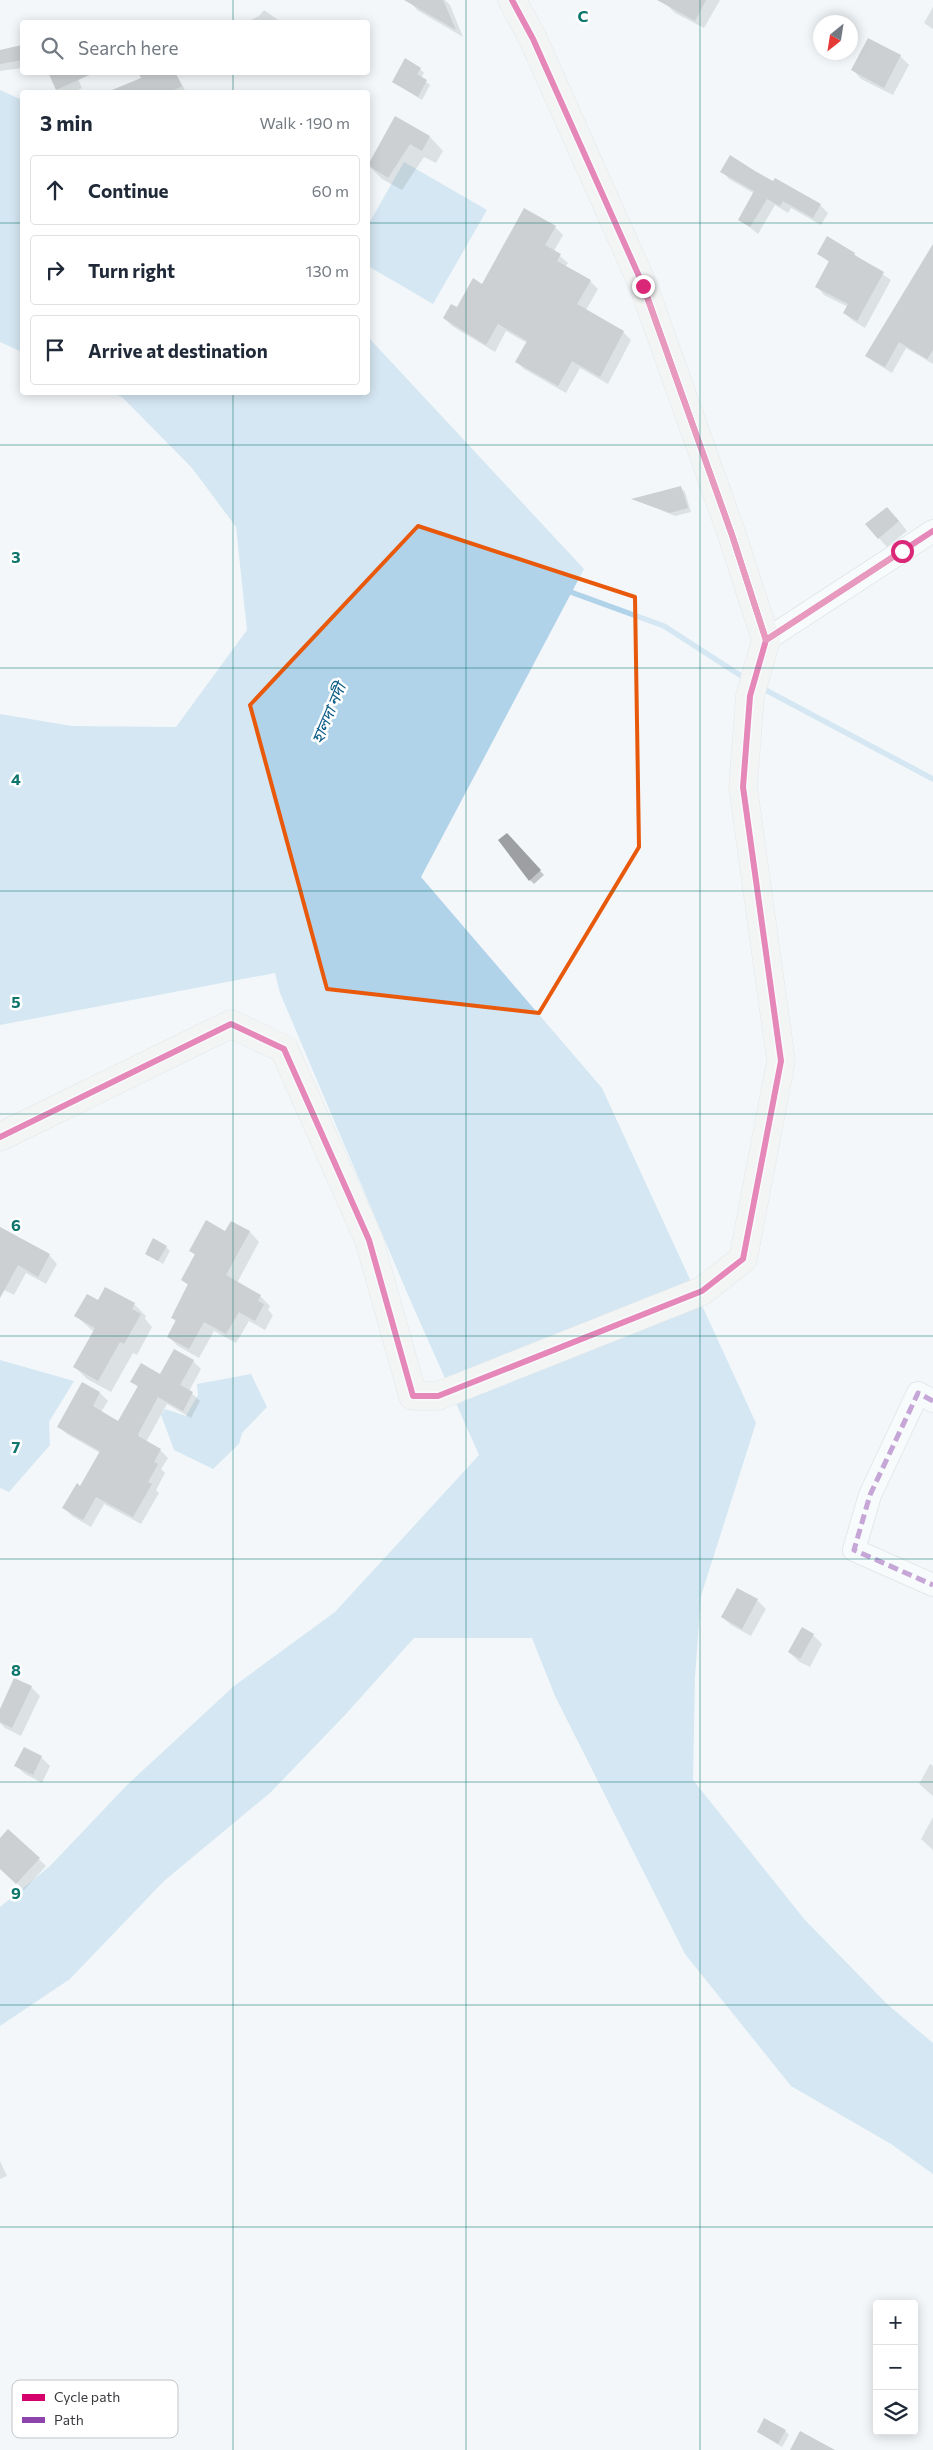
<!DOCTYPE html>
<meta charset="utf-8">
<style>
body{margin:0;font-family:Commissioner,"Noto Sans Bengali",sans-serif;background:#f6f6f7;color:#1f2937}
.controls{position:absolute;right:15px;bottom:15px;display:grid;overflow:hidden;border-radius:5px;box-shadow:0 2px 12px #0003}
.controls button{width:45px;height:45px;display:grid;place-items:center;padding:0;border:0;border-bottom:1px solid #e0e1e3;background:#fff;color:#1f2937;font:25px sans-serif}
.compass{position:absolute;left:813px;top:15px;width:45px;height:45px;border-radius:50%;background:#fff;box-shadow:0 2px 12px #0003;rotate:210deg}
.stop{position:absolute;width:15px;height:15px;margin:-11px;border:4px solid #db2777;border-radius:50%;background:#fff}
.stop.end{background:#db2777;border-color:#fff;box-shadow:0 1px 5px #0008}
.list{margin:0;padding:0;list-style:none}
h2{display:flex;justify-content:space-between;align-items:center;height:65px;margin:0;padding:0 20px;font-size:21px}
h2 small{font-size:16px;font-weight:400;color:#747a83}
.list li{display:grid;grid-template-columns:32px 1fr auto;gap:15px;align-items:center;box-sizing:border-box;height:70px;margin:0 10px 10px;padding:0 10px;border:1px solid #e0e1e3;border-radius:5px}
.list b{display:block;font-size:19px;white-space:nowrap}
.list em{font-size:16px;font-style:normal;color:#747a83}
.icon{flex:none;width:28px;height:28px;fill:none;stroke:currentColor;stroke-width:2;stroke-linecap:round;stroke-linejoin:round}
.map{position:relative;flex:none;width:933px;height:2450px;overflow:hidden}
.search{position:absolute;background:#fff;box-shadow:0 2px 12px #0003;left:20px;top:20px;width:350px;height:55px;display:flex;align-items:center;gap:12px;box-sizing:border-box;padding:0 18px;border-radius:5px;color:#747a83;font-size:19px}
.panel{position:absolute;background:#fff;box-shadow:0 2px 12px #0003;left:20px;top:90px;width:350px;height:305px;border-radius:5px}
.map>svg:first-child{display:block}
.water{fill:#b1d3ea}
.shadow{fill:#0003}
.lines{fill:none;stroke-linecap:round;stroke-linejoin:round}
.stream{stroke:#b1d3ea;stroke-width:5.5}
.building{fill:#9e9fa2}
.street-casing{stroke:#d1d4d6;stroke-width:24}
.secondary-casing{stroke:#d1d4d6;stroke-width:29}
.street{stroke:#fdfefe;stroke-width:22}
.secondary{stroke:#f4f1ef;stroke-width:28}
.quiet{stroke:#8e44ad;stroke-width:5;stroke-dasharray:10 5;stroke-linecap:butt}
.cycleway-casing{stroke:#fff;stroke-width:9}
.cycleway{stroke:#d6006c;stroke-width:6}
.route{stroke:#db2777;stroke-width:6}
.marked{fill:none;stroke:#e8590c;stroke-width:4;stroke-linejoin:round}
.grid{fill:none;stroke:#0f766e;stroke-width:1;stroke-opacity:0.55}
.labels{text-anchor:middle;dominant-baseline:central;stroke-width:5;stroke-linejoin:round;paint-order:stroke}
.water-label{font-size:16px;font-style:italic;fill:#0c5c86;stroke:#fff}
.key{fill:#fff;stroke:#c3c4c5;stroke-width:1}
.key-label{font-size:14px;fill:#383a3d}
.grid-label{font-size:16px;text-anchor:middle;font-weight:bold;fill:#0f766e;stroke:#fff;stroke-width:5;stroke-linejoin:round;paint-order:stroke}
</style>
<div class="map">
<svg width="933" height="2450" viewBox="0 0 933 2450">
<rect width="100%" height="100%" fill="#f3f7fa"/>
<g class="water">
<polygon points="0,90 22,100 22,352 0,342"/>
<polygon points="404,162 487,210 433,304 368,266 368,225"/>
<polygon points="368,337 584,569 421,877 602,1088 756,1423 701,1596 695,1677 693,1780 805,1920 887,2004 933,2043 933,2174 891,2144 791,2086 685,1954 555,1696 532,1638 414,1638 346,1714 271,1792 164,1881 70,1979 0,2026 0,1907 50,1866 127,1785 234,1686 335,1612 479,1455 408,1295 280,993 275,973 0,1025 0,714 72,726 176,727 247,630 236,527 192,468 122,397 111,393 368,392"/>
<polygon points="0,1360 74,1381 49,1422 50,1445 9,1492 0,1488"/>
<polygon points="251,1374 267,1407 242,1433 239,1444 213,1469 174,1450 161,1415 165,1409 186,1416 198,1395 197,1384"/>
</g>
<g class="shadow">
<polygon points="409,0 445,0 450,5 463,37 417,10"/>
<polygon points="668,0 720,0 704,28 675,13 666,4"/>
<polygon points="933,7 933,29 924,23"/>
<polygon points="264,10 281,22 247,22 259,16"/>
<polygon points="22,46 22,68 0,71 0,51"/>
<polygon points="900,56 909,65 893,95 861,79 853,70"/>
<polygon points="420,69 424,73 421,78 430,85 422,100 393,82"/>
<polygon points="49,72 75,72 82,88 73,92 60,92"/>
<polygon points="175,72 186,92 126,92 124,86 143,79"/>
<polygon points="396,118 430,137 443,151 436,163 424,157 402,190 382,179 369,166"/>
<polygon points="722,171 754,172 820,205 828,213 821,225 791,208 788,213 775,205 758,234 742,221 755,194 729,179"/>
<polygon points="555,227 563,235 554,251 568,263 565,267 590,281 598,289 586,310 623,332 631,340 608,384 580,368 566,393 524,369 516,361 527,343 506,331 495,352 452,326 444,318"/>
<polygon points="818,253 854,254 891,280 865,328 852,320 844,313 848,307 824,295 817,287 830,263"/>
<polygon points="933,261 933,364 906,348 892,373 874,362 867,356"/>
<polygon points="681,488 685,492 691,512 675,516 634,499"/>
<polygon points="896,517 907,531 887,547 867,525"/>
<polygon points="506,835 544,875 534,884 530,880"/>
<polygon points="232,1222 250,1232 259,1242 237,1283 260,1296 270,1306 268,1310 273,1315 265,1330 249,1321 236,1343 214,1331 199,1358 178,1346 168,1336 176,1322 172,1317 189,1286 182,1280 196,1256 190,1250 226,1233"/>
<polygon points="0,1227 49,1255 57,1264 46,1284 26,1273 14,1295 0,1288"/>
<polygon points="166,1247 170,1251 163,1264 146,1253"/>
<polygon points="98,1302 134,1304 146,1316 145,1319 152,1327 137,1355 133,1353 111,1392 87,1379 75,1367 94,1332 76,1316"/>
<polygon points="193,1361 201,1369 189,1391 200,1401 191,1418 167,1404 146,1442 160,1450 168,1458 161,1469 165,1473 156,1490 159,1493 141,1524 104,1504 91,1527 72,1516 64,1508 81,1487 100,1453 67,1434 59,1427 83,1384 100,1393 108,1401 101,1412 119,1422 138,1387 132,1381 161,1375"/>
<polygon points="737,1589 757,1600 766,1609 751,1636 731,1625 722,1617"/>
<polygon points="813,1635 822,1644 810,1667 798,1661 789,1652"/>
<polygon points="31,1687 40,1696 21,1736 5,1728 0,1723 0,1712"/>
<polygon points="24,1749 41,1757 50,1766 42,1783 25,1774 16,1766"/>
<polygon points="930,1764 933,1766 933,1796 919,1784"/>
<polygon points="933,1817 933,1850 921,1839"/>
<polygon points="8,1830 46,1866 24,1890 0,1867 0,1839"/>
<polygon points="0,2161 7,2176 0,2179"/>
<polygon points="785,2431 789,2435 782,2447 758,2432"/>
</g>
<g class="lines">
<g class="stream">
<polyline points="565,590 664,626 746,679"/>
<polyline points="760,687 933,779"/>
</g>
</g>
<g class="building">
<polygon points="404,0 443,0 456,30"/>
<polygon points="657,0 706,0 695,21"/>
<polygon points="868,38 901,55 884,88 851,70"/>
<polygon points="22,45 22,60 0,64 0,50"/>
<polygon points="405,58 421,68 417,74 427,80 418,97 392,82"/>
<polygon points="48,72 96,72 56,90"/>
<polygon points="138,72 175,72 182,86 170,92 107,92 141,78"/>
<polygon points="395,116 430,136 422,151 410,144 388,178 368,165"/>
<polygon points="730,155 755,171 773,181 775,178 821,204 813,218 783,201 780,206 767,199 750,227 738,220 754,191 720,172"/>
<polygon points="524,208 556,226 545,245 561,254 557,261 591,280 577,304 624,331 600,377 572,361 558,386 515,362 527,341 498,324 486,345 443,318 451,304 457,307 473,278 482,284"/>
<polygon points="827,236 855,253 854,255 884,272 857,321 843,313 848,304 815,287 829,261 817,254"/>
<polygon points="933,244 933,350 927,359 899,342 885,367 865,356"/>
<polygon points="681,486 688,508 670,513 631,499"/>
<polygon points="887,507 899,521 878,539 865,524"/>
<polygon points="507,833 541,870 529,881 498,840"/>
<polygon points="206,1220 225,1231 231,1221 250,1231 226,1275 261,1295 258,1301 264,1304 255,1321 239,1312 226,1334 204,1322 189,1349 167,1337 176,1320 171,1318 188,1284 181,1280 195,1254 189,1251"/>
<polygon points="0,1227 50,1254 38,1277 18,1265 0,1298"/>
<polygon points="153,1238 167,1246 158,1261 145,1254"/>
<polygon points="105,1287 135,1303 132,1309 141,1314 124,1344 120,1342 98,1381 73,1367 95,1328 74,1316 87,1294 98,1300"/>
<polygon points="174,1349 194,1360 180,1385 193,1392 183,1411 158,1397 139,1432 138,1436 161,1449 154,1462 158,1464 148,1482 152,1484 133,1517 96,1497 83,1520 62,1508 77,1483 80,1486 100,1451 57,1427 82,1382 100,1392 93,1406 118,1421 138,1386 130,1382 141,1363 160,1374"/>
<polygon points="737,1588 758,1599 742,1629 721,1617"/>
<polygon points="802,1627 814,1634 800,1659 788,1652"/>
<polygon points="14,1678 32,1686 12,1728 0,1722 0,1709"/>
<polygon points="24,1747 42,1756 33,1775 14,1766"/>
<polygon points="8,1829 40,1858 16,1884 0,1869 0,1838"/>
<polygon points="764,2418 786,2430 778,2444 757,2432"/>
<polygon points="800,2431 835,2450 790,2450"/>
</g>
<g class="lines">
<defs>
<g id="street">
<polyline points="766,640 933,531"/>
<polyline points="933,1401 918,1393 870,1495 854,1550 933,1585"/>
</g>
<polyline id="secondary" points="0,1137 231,1024 284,1049 369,1240 413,1396 438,1396 702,1291 743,1259 781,1061 743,787 750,696 766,640 732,535 643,285 533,39 512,0"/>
</defs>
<use href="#street" class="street-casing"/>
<use href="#secondary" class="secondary-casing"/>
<use href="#street" class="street"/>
<use href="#secondary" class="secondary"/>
<polyline class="quiet" points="933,1401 918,1393 870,1495 854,1550 933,1585"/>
<defs>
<g id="cycleway">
<polyline points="512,0 533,39 643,285 732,535 766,640"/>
<polyline points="0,1137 231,1024 284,1049 369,1240 413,1396 438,1396 702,1291 743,1259 781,1061 743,787 750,696 766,640 933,531"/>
</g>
</defs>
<use href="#cycleway" class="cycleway-casing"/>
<use href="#cycleway" class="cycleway"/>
</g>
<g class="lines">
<polyline class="route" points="643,286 732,535 766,640 902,551"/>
</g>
<path d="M0 0H933V2450H0ZM418,526L635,597L639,847L539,1013L327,989L250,705Z" fill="#f3f7fa" fill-opacity=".55" fill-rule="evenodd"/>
<path class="marked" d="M418,526L635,597L639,847L539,1013L327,989L250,705Z"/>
<path class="grid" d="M233,0V22M466,0V2450M700,0V2450M233,72V92M0,223H22M368,223H933M233,392V2450M0,445H933M0,668H933M0,891H933M0,1114H933M0,1336H933M0,1559H933M0,1782H933M0,2005H933M0,2227H933"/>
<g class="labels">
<g class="water-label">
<text transform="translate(328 713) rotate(-67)">হালদা নদী</text>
</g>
</g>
<rect x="12" y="2380" width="166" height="58" rx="8" class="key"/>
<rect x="22" y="2394" width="23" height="7" fill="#d6006c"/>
<rect x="22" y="2417" width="23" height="6" fill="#8e44ad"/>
<g class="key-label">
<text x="54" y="2402">Cycle path</text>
<text x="54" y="2425">Path</text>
</g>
<g class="grid-label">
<text x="583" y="22">C</text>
<text x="16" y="563">3</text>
<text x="16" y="785">4</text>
<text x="16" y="1008">5</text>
<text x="16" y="1231">6</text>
<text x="16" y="1453">7</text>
<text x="16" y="1676">8</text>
<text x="16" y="1899">9</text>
</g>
</svg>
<div class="controls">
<button>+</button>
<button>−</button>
<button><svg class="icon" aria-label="layers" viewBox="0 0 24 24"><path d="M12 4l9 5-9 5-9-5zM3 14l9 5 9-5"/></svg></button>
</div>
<svg class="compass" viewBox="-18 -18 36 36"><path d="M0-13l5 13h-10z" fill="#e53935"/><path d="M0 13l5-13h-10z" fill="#747a83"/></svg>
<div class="stop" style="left:902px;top:551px"></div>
<div class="stop end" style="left:643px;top:286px"></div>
<div class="search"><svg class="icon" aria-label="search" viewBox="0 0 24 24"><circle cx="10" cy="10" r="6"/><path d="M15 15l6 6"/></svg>Search here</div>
<section class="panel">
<h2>3 min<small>Walk · 190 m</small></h2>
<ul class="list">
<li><svg class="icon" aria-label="ahead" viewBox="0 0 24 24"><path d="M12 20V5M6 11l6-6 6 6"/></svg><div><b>Continue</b></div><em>60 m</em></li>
<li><svg class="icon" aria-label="right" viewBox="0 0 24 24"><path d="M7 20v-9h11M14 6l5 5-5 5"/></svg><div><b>Turn right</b></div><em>130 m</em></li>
<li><svg class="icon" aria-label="arrive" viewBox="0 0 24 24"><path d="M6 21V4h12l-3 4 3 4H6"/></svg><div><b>Arrive at destination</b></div></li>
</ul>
</section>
</div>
